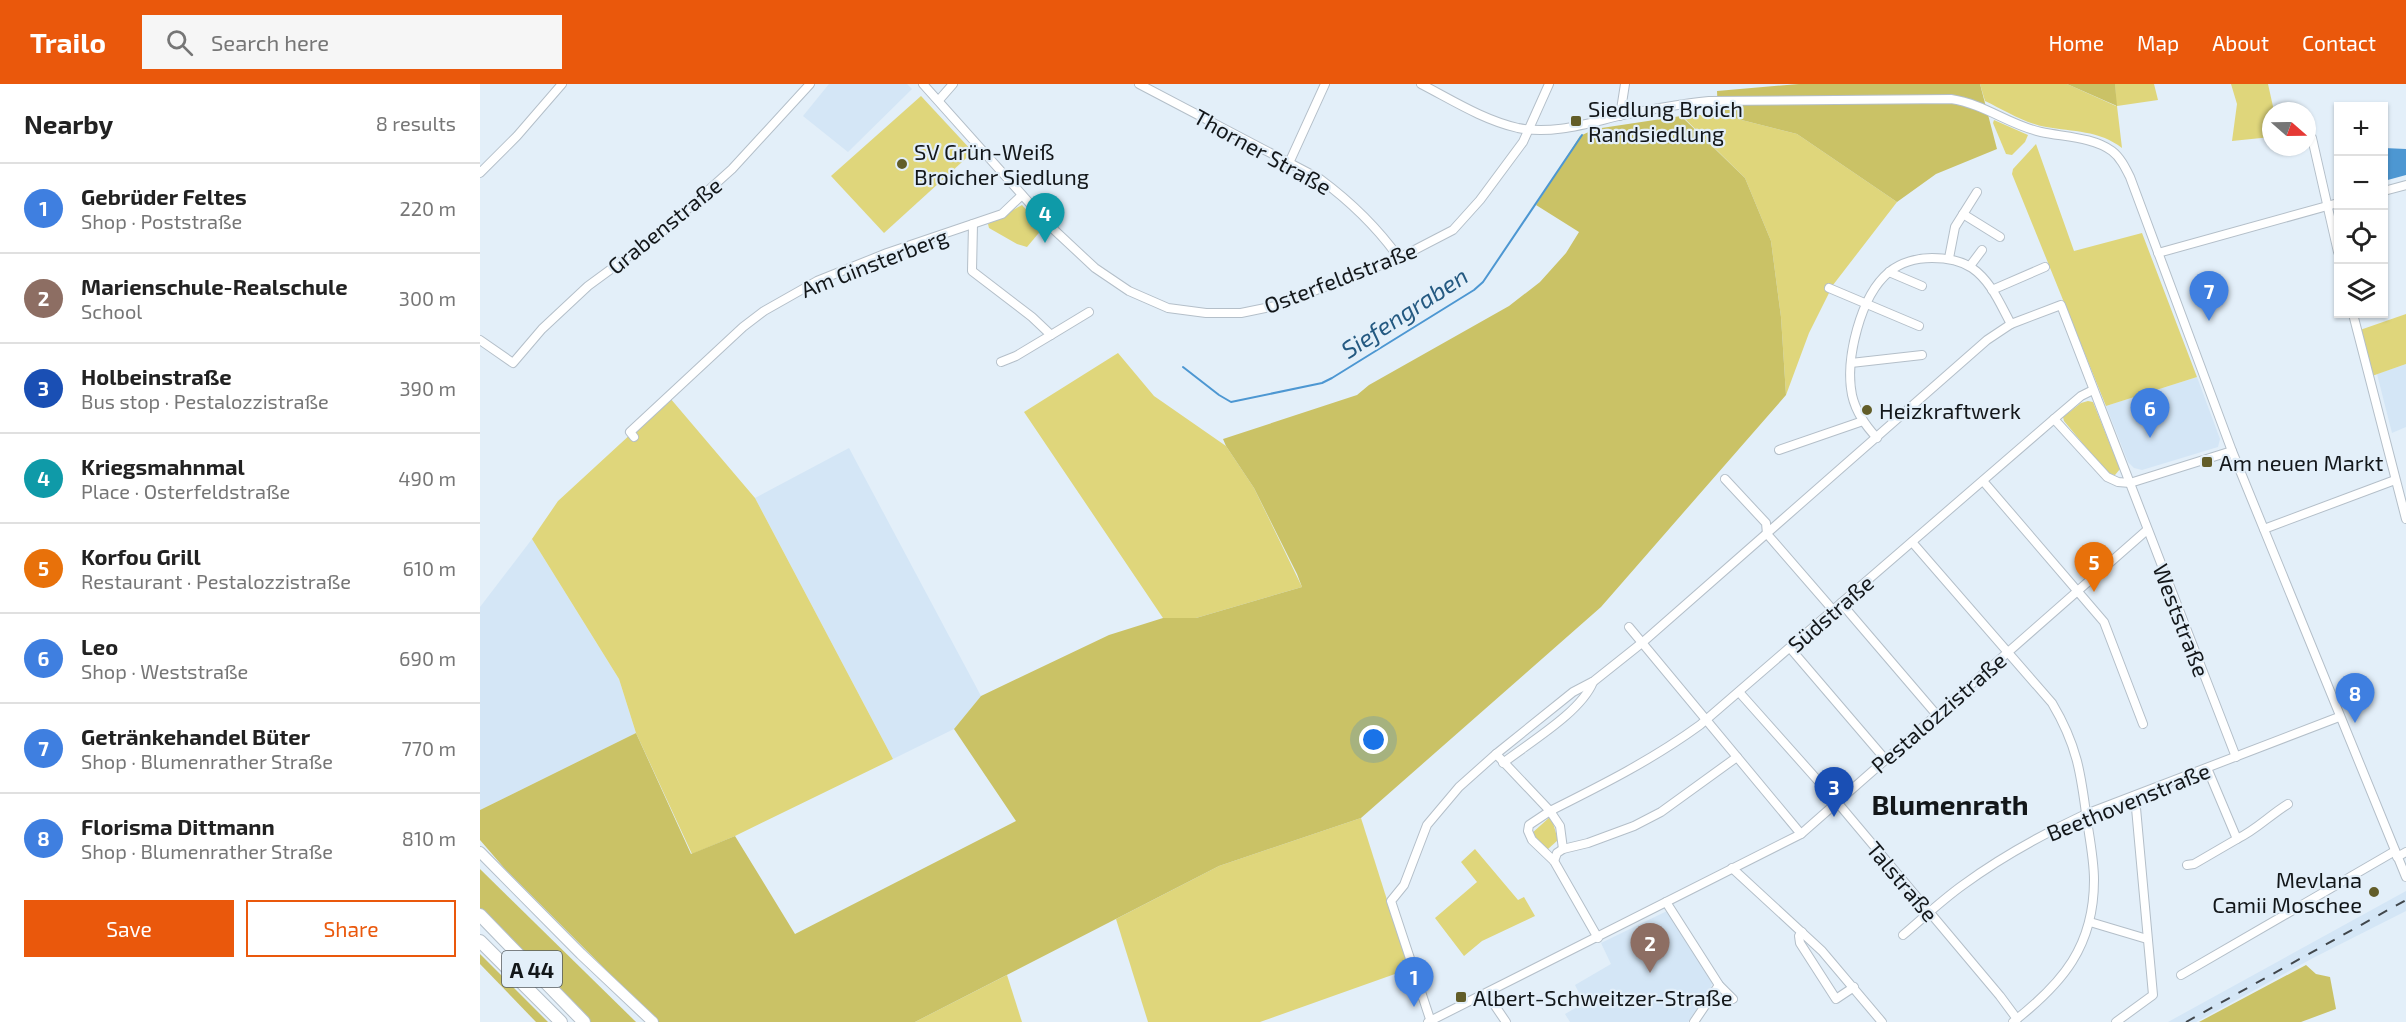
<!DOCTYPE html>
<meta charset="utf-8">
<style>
body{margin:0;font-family:"Exo 2",sans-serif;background:#f6f6f6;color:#222}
.controls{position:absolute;right:18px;top:18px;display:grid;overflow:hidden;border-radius:0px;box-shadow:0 2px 4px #0004}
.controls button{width:54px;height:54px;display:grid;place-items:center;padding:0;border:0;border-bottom:2px solid #e0e0e0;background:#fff;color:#222;font:30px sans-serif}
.compass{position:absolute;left:1782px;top:18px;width:54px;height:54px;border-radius:50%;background:#fff;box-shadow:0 2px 4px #0004;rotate:110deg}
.you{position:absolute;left:894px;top:656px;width:21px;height:21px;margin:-15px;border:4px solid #fff;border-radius:50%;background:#1a73e8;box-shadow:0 0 0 9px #1a73e833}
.badge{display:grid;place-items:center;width:39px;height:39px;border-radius:50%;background:#ea580c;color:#fff;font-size:20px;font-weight:700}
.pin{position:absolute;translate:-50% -50px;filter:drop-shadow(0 2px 3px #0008)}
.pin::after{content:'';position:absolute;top:32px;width:21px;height:18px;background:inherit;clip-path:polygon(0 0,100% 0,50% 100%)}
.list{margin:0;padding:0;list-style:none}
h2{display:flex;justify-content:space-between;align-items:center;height:78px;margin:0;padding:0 24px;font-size:26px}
h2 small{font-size:20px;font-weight:400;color:#767676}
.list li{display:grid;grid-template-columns:39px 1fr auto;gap:18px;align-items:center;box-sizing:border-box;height:90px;padding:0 24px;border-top:2px solid #e0e0e0}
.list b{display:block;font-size:22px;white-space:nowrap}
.list p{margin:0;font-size:20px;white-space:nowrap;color:#767676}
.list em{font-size:20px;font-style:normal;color:#767676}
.actions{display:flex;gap:12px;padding:18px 24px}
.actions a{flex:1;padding:14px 0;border:2px solid #ea580c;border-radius:0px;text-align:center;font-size:21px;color:#ea580c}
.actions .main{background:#ea580c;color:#fff}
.icon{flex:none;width:33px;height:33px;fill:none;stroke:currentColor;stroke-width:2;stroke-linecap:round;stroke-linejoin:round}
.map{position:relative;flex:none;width:1926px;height:938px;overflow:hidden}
header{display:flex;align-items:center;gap:36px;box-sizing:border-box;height:84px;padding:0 30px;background:#ea580c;color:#fff}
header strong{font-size:28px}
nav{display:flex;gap:33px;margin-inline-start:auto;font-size:21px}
.search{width:420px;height:54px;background:#f6f6f6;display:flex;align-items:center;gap:15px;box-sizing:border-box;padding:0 21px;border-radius:0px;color:#767676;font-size:22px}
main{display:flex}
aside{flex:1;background:#fff}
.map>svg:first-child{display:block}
.built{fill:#d4e6f6}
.green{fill:#dfd67b}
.forest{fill:#cac266}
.water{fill:#4d97d2}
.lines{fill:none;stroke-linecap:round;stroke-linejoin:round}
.stream{stroke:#4d97d2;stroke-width:2}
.minor-casing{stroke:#b4bfc9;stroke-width:10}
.major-casing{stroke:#b4bfc9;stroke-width:12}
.highway-casing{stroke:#b4bfc9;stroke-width:14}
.minor{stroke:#fff;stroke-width:8}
.major{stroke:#fff;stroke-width:10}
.highway{stroke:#fff;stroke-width:12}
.rail{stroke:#41474c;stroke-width:2;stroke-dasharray:10 10;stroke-linecap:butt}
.poi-dot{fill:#625d29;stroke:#e3eff9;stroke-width:2}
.labels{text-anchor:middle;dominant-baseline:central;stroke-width:4.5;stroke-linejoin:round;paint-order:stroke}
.shield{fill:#e3eff9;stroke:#51585d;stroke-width:1.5}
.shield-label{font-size:21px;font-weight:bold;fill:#13171a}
.poi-label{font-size:22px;fill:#13171a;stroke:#e3eff9;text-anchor:start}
.street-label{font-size:22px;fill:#13171a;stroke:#e3eff9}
.water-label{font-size:24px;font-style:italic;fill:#245981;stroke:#e3eff9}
.district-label{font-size:28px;font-weight:bold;fill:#13171a;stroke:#e3eff9}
</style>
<header>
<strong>Trailo</strong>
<div class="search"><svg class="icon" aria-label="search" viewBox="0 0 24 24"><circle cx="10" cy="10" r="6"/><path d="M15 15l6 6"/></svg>Search here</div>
<nav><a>Home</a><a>Map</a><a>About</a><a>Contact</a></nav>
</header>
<main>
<aside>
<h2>Nearby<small>8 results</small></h2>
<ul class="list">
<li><span class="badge" style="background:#3f7fe0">1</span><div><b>Gebrüder Feltes</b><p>Shop · Poststraße</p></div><em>220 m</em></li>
<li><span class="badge" style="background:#8d6e63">2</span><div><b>Marienschule-Realschule</b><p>School</p></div><em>300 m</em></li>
<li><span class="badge" style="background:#1a4fb4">3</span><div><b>Holbeinstraße</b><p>Bus stop · Pestalozzistraße</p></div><em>390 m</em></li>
<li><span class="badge" style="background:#0f9aa8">4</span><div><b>Kriegsmahnmal</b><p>Place · Osterfeldstraße</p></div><em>490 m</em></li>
<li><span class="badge" style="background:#e8710a">5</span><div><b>Korfou Grill</b><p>Restaurant · Pestalozzistraße</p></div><em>610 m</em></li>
<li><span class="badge" style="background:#3f7fe0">6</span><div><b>Leo</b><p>Shop · Weststraße</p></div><em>690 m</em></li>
<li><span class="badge" style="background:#3f7fe0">7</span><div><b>Getränkehandel Büter</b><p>Shop · Blumenrather Straße</p></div><em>770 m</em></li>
<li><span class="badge" style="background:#3f7fe0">8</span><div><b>Florisma Dittmann</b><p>Shop · Blumenrather Straße</p></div><em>810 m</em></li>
</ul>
<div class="actions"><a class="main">Save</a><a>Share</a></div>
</aside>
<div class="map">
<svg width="1926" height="938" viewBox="0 0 1926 938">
<rect width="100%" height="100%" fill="#e3eff9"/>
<g class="built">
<polygon points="349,0 427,0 432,5 368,68 323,32"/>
<polygon points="1926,280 1926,343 1912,349 1897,290"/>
<polygon points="1717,293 1740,355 1738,363 1662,386 1654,384 1648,378 1626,322"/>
<polygon points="369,364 501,612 474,645 413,675 275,414"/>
<polygon points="52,455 139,595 156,649 0,726 0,523"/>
<polygon points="1926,807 1926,827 1835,873 1716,938 1688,938"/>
<polygon points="1187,827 1232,899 1231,904 1208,938 1090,938 1085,930 1104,919 1095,901 1131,880 1121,859"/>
</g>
<g class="green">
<path d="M1500,0H1587L1636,22L1635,0H1674L1678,16L1637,22L1642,64C1619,46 1593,48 1566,43C1544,39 1524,26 1505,17Z"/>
<polygon points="1751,0 1788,0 1794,27 1791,27 1791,53 1752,57 1757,20"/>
<polygon points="441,12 493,68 404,149 351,92"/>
<polygon points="1238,30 1317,50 1417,118 1353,201 1329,249 1306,311 1301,233 1291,157 1265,94 1202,32"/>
<polygon points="1514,36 1548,51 1545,58 1532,71 1526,70 1513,39"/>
<polygon points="1556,60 1594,167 1662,149 1717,293 1626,322 1532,90 1533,85"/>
<polygon points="542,121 563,144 547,163 537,160 509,144 508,140"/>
<polygon points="1926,230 1926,280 1892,292 1880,246"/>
<polygon points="638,269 674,312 746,362 774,404 822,503 716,534 683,534 544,328"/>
<polygon points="190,314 275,414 413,675 255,752 212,770 156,649 139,595 52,455 78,417"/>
<polygon points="1608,317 1613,318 1640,385 1635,391 1628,390 1584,337 1583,333 1601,319"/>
<polygon points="1071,732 1078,756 1068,765 1065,765 1051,750"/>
<polygon points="881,734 929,885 780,938 668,938 636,835 739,782"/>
<polygon points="995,765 1038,816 1044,813 1055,832 1002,857 984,872 955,834 997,798 981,778"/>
<polygon points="527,891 542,938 435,938"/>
</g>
<g class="forest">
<polygon points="1319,0 1500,0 1517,65 1456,90 1417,118 1317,50 1238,30 1237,7"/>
<polygon points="1587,0 1635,0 1637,22"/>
<polygon points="1201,32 1265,94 1291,157 1301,233 1306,311 1121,523 881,734 739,782 435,938 178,938 25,785 0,756 0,726 156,649 211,770 255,752 315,850 536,737 474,645 501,612 629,551 683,534 716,534 822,503 817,490 774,404 746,362 743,355 877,311 889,301 1029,222 1060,198 1086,169 1099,148 1056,121 1100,52 1115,45"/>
<polygon points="0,785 156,938 109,938 0,828"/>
<polygon points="0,870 68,938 56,938 0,880"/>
<polygon points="1826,881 1836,890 1850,893 1856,925 1821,938 1719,938"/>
</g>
<polygon class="water" points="1904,64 1926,65 1926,91 1904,97"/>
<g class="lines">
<polyline class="stream" points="703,283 739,311 751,318 842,299 852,294 994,206 1003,198 1102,51"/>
<defs>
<g id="minor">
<polyline points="443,0 570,142 615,184 649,207 688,224 726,229 761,229 795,222 919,174 973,146 1000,116 1043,58 1069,0"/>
<path d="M659,0L840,95C871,118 897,143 919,174"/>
<path d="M941,0C972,16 1003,36 1038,44C1074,51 1108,39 1143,31C1172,25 1200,20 1229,17L1471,15C1505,20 1529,41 1561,48C1584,53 1613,53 1632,67C1640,73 1645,83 1650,93L1752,367L1926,793"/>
<polyline points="459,16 473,0"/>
<polyline points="1140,32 1145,0"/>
<polyline points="1832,54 1858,168"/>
<polyline points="809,79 845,0"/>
<polyline points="0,89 37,52 82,0"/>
<polyline points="1904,107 1926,101"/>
<polyline points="1483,130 1520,153"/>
<polyline points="493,140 492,187 552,233 571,251 609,228"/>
<polyline points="1678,169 1858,119"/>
<polyline points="1469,174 1475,143 1497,108"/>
<polyline points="1490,182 1502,166"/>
<polyline points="1409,188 1442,202"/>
<polyline points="1349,204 1439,242"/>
<polyline points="1512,206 1565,183"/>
<polyline points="1873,230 1926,435"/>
<polyline points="0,256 33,279 62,245 108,202 183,147 252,85 330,0"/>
<polyline points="521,278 536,272 571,251"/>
<polyline points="1371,279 1442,271"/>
<polyline points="1574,335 1627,393 1638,398 1650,399 1752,367"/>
<polyline points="154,353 150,348 263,243 284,227 337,197 407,169 522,130 542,111"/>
<path d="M1397,354C1386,342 1376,329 1372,311C1365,276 1380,212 1409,188C1421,178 1438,174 1452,174C1466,174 1480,176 1492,184C1511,197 1520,220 1531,240"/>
<polyline points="1299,366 1383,337"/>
<polyline points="1245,395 1286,439 1287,450 1353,526"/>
<polyline points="1503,397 1624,538 1663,640"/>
<polyline points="1784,445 1915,396"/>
<path d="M1432,458L1572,619C1597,661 1601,689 1607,737C1610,756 1614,777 1614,796C1614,862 1583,899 1533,938"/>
<polyline points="1361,519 1456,630"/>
<polyline points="1149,543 1321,750"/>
<polyline points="1310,564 1405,675"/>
<polyline points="1259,608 1357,718 1520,912 1537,935"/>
<polyline points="1016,670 1070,727 1049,741 1048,747 1052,756 1074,777 1118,854"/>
<path d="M1023,679C1050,658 1101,628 1113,598"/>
<path d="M1757,755C1776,746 1790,731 1808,720"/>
<path d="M1083,765L1080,742L1070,727C1122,701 1172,676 1220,641L1574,335L1601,312L1613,306"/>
<polyline points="1917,773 1926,768"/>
<polyline points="1074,777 1077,769 1083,765 1108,759 1154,742 1181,728 1257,673"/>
<polyline points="1707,781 1714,780 1757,755 1727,684"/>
<polyline points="1252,784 1342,867 1402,938"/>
<polyline points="1186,818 1239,901 1253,915"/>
<polyline points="1610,838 1667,855"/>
<polyline points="1322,848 1319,852 1320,859 1356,915 1374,903"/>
<path d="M1423,851C1443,834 1462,816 1483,801C1521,773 1563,750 1606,730L1859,633"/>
<polyline points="1701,891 1915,767"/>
<polyline points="1007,910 1026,938"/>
<polyline points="948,938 1321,750 1667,446"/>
<polyline points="951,938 911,817 924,801 947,741 979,703 1016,670 1093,608 1114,597 1163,558 1507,256 1531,240 1581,221 1756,673"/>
<polyline points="1214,938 1239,901"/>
<polyline points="1636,938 1673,911 1655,713"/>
</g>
<polyline id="major" points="0,768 101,870 173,938"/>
<g id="highway">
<polyline points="0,831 104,938"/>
<polyline points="0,857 81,938"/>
</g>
</defs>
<use href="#minor" class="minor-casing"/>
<use href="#major" class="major-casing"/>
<use href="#highway" class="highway-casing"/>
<use href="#minor" class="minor"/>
<use href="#major" class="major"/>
<use href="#highway" class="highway"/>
<polyline class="rail" points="1706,938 1926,816"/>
</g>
<g class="poi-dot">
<rect x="1090" y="31" width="12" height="12" rx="3"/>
<circle cx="422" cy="80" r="6"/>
<circle cx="1387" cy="326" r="6"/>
<rect x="1721" y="372" width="12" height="12" rx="3"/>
<circle cx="1894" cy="808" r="6"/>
<rect x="975" y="907" width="12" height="12" rx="3"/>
</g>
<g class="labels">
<rect class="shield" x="22" y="867" width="60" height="36" rx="4.5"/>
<g class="shield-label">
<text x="52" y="885">A 44</text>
</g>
<g class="poi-label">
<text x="1108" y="24">Siedlung Broich<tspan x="1108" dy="25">Randsiedlung</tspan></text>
<text x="434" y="67">SV Grün-Weiß<tspan x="434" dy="25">Broicher Siedlung</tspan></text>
<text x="1399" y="326">Heizkraftwerk</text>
<text x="1739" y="378">Am neuen Markt</text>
<text x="1882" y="795" text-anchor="end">Mevlana<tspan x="1882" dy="25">Camii Moschee</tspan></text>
<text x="993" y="913">Albert-Schweitzer-Straße</text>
</g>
<g class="street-label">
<text transform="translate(783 67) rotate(29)">Thorner Straße</text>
<text transform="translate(184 141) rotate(-39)">Grabenstraße</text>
<text transform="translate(394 178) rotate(-21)">Am Ginsterberg</text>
<text transform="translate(860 193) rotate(-21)">Osterfeldstraße</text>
<text transform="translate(1350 529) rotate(-41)">Südstraße</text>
<text transform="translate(1702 536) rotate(69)">Weststraße</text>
<text transform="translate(1458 628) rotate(-41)">Pestalozzistraße</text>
<text transform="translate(1648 717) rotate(-22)">Beethovenstraße</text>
<text transform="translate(1423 797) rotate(50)">Talstraße</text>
</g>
<g class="water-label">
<text transform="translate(924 228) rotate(-33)">Siefengraben</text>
</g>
<g class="district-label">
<text x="1470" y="720">Blumenrath</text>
</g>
</g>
</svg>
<div class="controls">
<button>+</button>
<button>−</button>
<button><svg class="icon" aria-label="locate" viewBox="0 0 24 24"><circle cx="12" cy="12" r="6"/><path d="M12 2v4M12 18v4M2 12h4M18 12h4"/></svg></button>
<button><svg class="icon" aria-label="layers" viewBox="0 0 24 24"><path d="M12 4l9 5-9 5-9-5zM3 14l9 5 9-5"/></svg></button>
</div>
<svg class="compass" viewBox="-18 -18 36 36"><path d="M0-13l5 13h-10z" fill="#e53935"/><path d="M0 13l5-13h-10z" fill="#767676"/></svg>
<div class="you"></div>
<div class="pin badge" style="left:934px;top:923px;background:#3f7fe0">1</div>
<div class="pin badge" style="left:1170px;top:889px;background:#8d6e63">2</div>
<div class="pin badge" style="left:1354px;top:733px;background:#1a4fb4">3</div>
<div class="pin badge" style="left:565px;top:159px;background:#0f9aa8">4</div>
<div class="pin badge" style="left:1614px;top:508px;background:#e8710a">5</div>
<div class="pin badge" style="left:1670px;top:354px;background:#3f7fe0">6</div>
<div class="pin badge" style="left:1729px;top:237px;background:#3f7fe0">7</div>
<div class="pin badge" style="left:1875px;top:639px;background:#3f7fe0">8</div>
</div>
</main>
